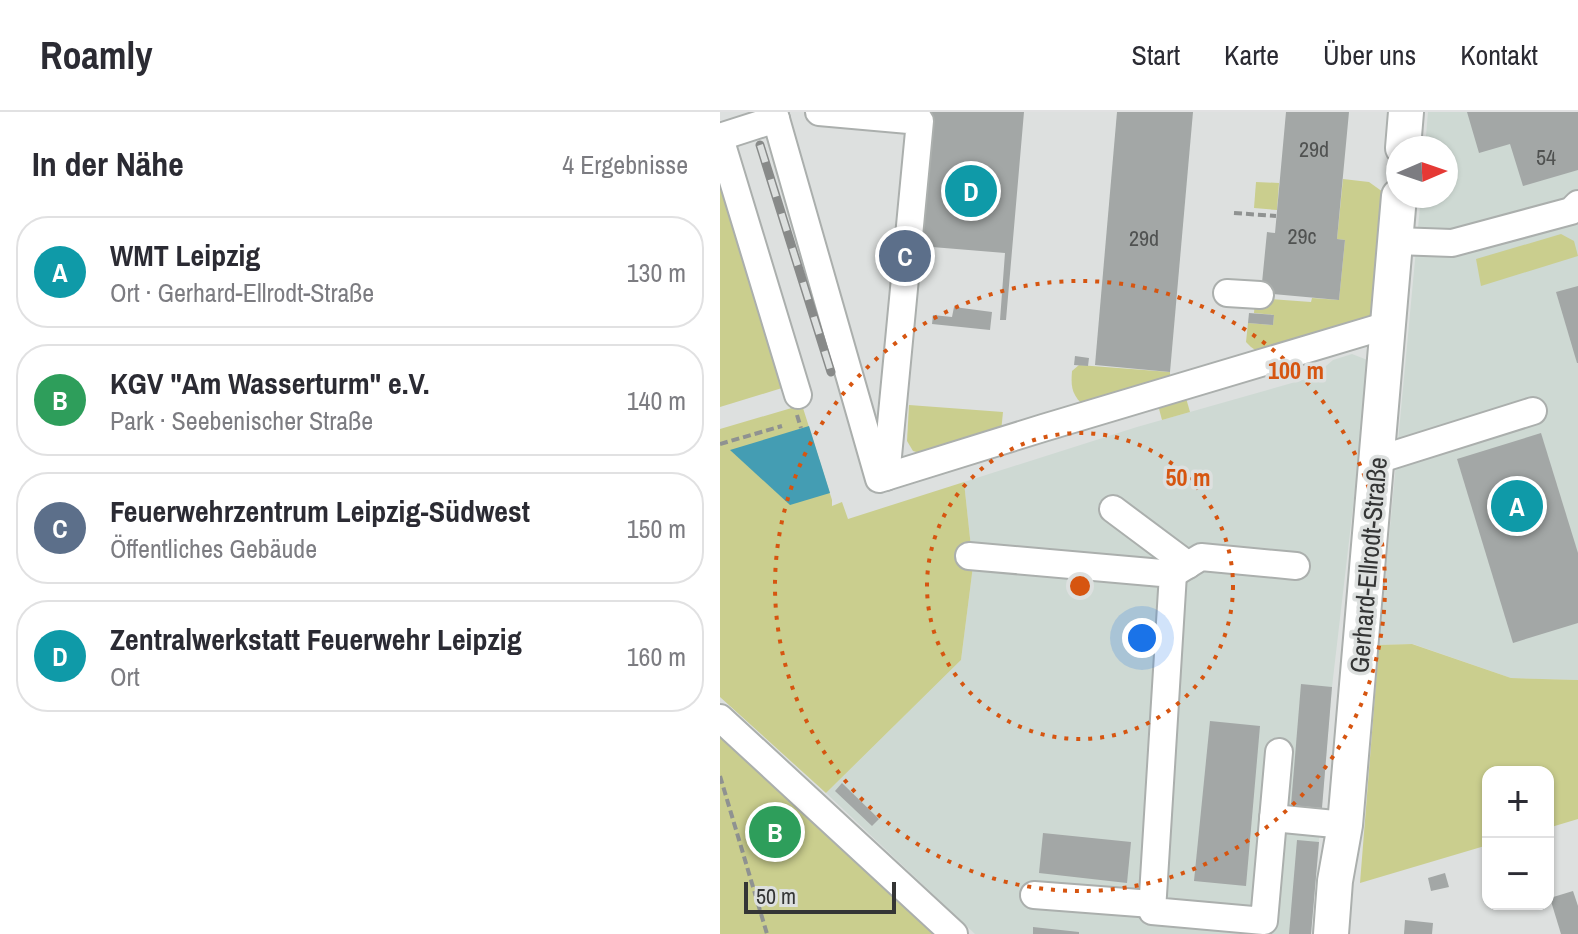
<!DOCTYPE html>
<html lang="de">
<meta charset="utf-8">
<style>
body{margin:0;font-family:"Archivo Narrow",sans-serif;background:#f7f7f7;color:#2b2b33}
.controls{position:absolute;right:24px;bottom:24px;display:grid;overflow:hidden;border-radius:16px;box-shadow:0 2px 6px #0004}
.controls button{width:72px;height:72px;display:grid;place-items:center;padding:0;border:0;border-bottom:2px solid #e1e1e2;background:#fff;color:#2b2b33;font:40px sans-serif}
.compass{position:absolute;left:666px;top:24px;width:72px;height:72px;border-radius:50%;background:#fff;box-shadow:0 2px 6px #0004;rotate:88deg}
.scale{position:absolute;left:24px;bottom:20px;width:152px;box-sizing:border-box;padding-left:8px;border:4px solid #343535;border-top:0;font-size:22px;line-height:28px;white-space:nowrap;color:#343535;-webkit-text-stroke:6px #dde0df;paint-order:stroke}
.you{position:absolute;left:422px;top:526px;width:28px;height:28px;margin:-20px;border:6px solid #fff;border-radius:50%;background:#1a73e8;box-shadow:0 0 0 12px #1a73e833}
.badge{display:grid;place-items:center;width:52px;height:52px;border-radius:50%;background:#db2777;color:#fff;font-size:26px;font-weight:700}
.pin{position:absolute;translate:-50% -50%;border:4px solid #fff;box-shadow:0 2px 8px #0006}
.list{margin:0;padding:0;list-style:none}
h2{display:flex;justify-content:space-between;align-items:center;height:104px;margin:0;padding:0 32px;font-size:34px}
h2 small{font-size:26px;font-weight:400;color:#7c7c81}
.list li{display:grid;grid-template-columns:52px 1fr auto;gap:24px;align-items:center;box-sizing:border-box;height:112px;margin:0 16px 16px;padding:0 16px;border:2px solid #e1e1e2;border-radius:32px}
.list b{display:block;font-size:30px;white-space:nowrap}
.list p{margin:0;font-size:26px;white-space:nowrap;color:#7c7c81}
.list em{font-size:26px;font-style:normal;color:#7c7c81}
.map{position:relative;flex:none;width:858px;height:822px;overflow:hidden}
header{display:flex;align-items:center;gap:48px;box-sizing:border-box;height:112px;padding:0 40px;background:#fff;border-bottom:2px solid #e1e1e2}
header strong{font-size:38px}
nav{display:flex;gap:44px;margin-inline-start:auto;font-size:28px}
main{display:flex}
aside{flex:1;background:#fff}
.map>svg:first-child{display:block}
.built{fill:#ced9d3}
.green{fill:#cace8e}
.water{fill:#449db3}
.building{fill:#a3a7a6}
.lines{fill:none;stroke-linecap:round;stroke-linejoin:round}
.minor-casing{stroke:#abafad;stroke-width:30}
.major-casing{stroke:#abafad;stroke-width:38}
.path{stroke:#8f9291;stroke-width:4;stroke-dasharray:8 4;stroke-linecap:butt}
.minor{stroke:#fff;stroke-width:26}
.major{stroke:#fff;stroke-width:34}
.rail-casing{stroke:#888a89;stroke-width:9}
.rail{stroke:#dde0df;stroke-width:6;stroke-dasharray:18;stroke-linecap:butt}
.ring{fill:none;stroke:#d65510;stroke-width:4;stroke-dasharray:4 8}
.labels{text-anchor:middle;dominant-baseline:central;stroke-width:7;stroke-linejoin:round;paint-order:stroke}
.number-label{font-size:22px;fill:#505251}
.street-label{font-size:26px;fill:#343535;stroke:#dde0df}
.centre{fill:#d65510;stroke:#dde0df;stroke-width:4}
.ring-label{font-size:24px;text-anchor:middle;font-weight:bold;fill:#d65510;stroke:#dde0df;stroke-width:7;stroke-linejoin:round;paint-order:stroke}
</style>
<header>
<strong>Roamly</strong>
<nav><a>Start</a><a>Karte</a><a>Über uns</a><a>Kontakt</a></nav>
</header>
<main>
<aside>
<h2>In der Nähe<small>4 Ergebnisse</small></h2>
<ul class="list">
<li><span class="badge" style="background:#0f9aa8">A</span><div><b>WMT Leipzig</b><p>Ort · Gerhard-Ellrodt-Straße</p></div><em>130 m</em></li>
<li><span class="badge" style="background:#2e9e5b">B</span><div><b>KGV &quot;Am Wasserturm&quot; e.V.</b><p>Park · Seebenischer Straße</p></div><em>140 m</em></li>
<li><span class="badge" style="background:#5c6f8a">C</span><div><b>Feuerwehrzentrum Leipzig-Südwest</b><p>Öffentliches Gebäude</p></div><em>150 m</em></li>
<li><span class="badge" style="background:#0f9aa8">D</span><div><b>Zentralwerkstatt Feuerwehr Leipzig</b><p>Ort</p></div><em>160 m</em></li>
</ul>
</aside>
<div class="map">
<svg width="858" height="822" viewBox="0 0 858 822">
<rect width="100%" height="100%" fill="#dde0df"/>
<g class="built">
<polygon points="708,0 858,0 858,568 791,566 693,532 659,533 701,84 726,84 726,36 705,36"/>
<polygon points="632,242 650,249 612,575 591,822 255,822 106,681 241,548 253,454 244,370 417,315 593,265 613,248"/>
</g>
<g class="green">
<polygon points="623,67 649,70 663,80 653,210 538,240 531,235 526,230 528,211 553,213 554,203 534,201 535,189 525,185 591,190 592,186 619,188 625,128 617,127"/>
<polygon points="536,70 559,71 557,98 534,96"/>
<polygon points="0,74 62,276 0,295"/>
<polygon points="841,122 854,129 858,144 761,174 756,147"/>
<path d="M359,253L450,260V268L373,293L361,291C351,281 351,272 352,259Z"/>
<polygon points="466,286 470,300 442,308 438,293"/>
<polygon points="189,293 283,300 281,320 209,344 193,339 187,329"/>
<polygon points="75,295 83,296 112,388 112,394 122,390 128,407 244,370 253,454 241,548 106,681 0,585 0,317"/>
<polygon points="692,532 791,566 858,568 858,707 828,716 828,660 768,660 768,733 640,771 659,533"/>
<polygon points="0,619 220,822 0,822"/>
</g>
<polygon class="water" points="89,314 110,381 70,393 10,338"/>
<g class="building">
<polygon points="212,0 304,0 286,208 280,208 285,141 200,134"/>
<polygon points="397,0 473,0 450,260 375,253"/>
<polygon points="566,0 629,0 617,127 625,128 619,188 541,181 547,120 555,121"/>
<polygon points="747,0 858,0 858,58 803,74 790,32 759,41"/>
<polygon points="858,174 858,251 857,251 836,180"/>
<polygon points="234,195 272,200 270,218 212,212 213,203 232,205"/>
<polygon points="529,201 554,203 553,213 528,211"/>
<polygon points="355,244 369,246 368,254 354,253"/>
<polygon points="821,321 858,441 858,511 793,531 737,347"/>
<polygon points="581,572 612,575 602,696 571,693"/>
<polygon points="490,609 540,614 526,774 474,769"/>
<polygon points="122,671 159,707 152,714 115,679"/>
<polygon points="323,721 411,730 407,771 319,761"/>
<polygon points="577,728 599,730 591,822 569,822"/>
<polygon points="725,761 729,775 711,779 708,766"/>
<polygon points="853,779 858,794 858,822 841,822 830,786"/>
<polygon points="685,808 713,811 712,822 684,822"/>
<polygon points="313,815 359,820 359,822 313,822"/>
</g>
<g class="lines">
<defs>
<g id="minor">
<polyline points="54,0 159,367 323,316 668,213"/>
<polyline points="99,0 200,9 166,365"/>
<polyline points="0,25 56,7"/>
<polyline points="0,26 78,283"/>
<polyline points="676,129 732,131 851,99 858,92"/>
<polyline points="507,181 540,183"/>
<polyline points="657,348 813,299"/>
<polyline points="393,397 468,453"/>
<polyline points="249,444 453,462 432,799 544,809 559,640"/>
<polyline points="453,462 481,445 576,454"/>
<polyline points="0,606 234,822"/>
<polyline points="553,706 625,713"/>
<polyline points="314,783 432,792"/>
</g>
<g id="major">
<polyline points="683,36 686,0"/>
<polyline points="611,822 615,769 625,713 679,84"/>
</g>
</defs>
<use href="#minor" class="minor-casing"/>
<use href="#major" class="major-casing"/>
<g class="path">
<polyline points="514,101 556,104"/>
<polyline points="77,303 81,316"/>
<polyline points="0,332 62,314"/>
<polyline points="0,664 47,822"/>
</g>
<use href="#minor" class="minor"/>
<use href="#major" class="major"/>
<defs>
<polyline id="rail" points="40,33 111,260"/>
</defs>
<use href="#rail" class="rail-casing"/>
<use href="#rail" class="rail"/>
</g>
<g class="ring">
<circle cx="360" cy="474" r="153"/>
<circle cx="360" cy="474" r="305"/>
</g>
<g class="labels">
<g class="number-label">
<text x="594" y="37">29d</text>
<text x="826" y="45">54</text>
<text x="582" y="124">29c</text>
<text x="424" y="126">29d</text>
</g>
<g class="street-label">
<text transform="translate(648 453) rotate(-85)">Gerhard-Ellrodt-Straße</text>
</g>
</g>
<circle cx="360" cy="474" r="12" class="centre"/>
<g class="ring-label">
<text x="576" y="267">100 m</text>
<text x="468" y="374">50 m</text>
</g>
</svg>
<div class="controls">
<button>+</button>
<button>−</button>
</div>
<svg class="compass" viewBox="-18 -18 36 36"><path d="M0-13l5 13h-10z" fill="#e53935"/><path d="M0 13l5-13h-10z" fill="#7c7c81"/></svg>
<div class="scale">50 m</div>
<div class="you"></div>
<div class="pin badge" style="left:797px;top:394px;background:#0f9aa8">A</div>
<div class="pin badge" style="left:55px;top:720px;background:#2e9e5b">B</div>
<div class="pin badge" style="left:185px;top:144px;background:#5c6f8a">C</div>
<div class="pin badge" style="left:251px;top:79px;background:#0f9aa8">D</div>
</div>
</main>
